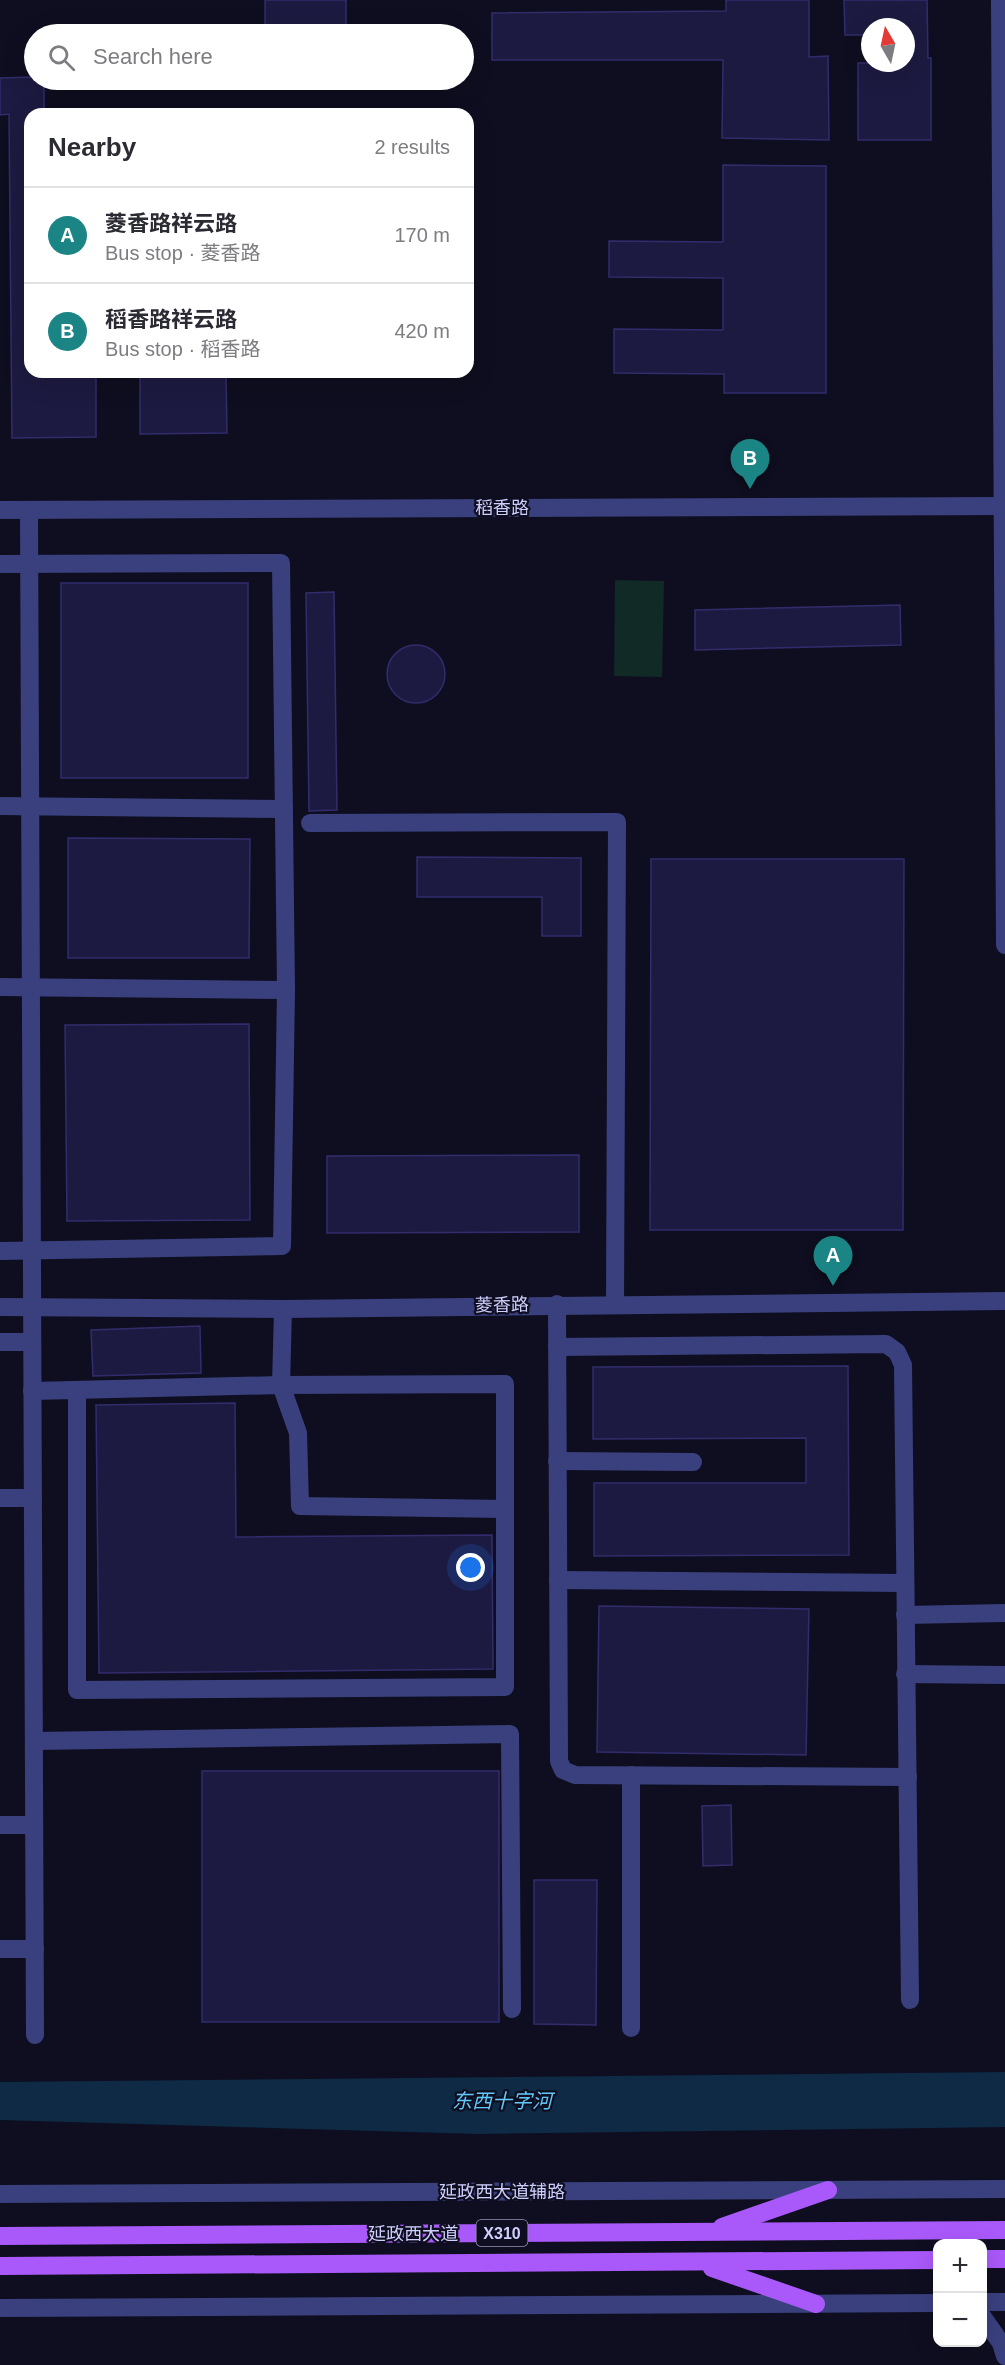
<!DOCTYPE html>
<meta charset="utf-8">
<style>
body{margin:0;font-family:Helvetica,"Noto Sans SC",sans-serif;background:#f7f7f7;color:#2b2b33}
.controls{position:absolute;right:18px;bottom:18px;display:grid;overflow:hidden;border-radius:12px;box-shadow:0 6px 24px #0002}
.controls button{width:54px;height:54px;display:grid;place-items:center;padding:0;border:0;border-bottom:2px solid #e1e1e2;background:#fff;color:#2b2b33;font:30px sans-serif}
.compass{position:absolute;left:861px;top:18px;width:54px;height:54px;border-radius:50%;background:#fff;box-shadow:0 6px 24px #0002;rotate:351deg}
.you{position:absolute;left:471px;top:1568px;width:21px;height:21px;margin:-15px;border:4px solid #fff;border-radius:50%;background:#1a73e8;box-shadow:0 0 0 9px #1a73e833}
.badge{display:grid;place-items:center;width:39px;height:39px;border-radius:50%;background:#1b8485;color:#fff;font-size:20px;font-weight:700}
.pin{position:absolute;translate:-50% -50px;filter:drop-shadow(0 2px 3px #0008)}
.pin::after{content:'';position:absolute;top:32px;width:21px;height:18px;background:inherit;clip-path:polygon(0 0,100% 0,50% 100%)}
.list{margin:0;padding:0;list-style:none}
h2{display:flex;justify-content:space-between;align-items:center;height:78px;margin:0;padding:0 24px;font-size:26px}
h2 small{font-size:20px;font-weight:400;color:#7c7c81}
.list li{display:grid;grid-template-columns:39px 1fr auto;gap:18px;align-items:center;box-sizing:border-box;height:96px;padding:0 24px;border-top:2px solid #e1e1e2}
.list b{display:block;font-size:22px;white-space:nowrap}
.list p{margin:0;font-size:20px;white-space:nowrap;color:#7c7c81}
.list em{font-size:20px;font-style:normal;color:#7c7c81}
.icon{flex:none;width:33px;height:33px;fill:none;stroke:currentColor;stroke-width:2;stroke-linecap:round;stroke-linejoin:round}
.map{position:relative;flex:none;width:1005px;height:2365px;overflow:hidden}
.search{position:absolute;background:#fff;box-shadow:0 6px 24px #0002;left:24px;top:24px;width:450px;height:66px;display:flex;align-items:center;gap:15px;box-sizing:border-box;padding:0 21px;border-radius:33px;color:#7c7c81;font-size:22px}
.panel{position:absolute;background:#fff;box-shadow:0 6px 24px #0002;left:24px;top:108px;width:450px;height:270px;border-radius:18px}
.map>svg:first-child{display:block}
.green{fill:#112a26}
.water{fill:#0e2a44}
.building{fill:#1d1a41;stroke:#312d6c;stroke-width:1.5}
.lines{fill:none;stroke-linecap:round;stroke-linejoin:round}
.minor{stroke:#3a407e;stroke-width:18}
.major{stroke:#a959fa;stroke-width:18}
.labels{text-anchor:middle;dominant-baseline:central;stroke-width:4.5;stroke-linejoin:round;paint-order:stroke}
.shield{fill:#0e0e20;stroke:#9595bb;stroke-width:1.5}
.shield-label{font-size:16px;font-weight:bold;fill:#cfcffe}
.street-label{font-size:18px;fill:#cfcffe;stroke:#0e0e20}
.water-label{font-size:20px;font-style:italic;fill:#60c7fa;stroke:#0e0e20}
</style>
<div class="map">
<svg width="1005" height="2365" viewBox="0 0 1005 2365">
<rect width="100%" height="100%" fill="#0e0e20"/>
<polygon class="green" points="615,580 664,581 662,677 614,676"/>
<polygon class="water" points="1005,2072 1005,2127 478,2134 0,2120 0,2082"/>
<g class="building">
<rect x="265" y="0" width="81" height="34"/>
<polygon points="726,0 809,0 809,57 828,56 829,140 722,138 723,60 492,60 492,13 726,11"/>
<polygon points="844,0 927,0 928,58 931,58 931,140 858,140 858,63 906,63 906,27 870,27 870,35 845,35"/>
<polygon points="34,77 34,80 44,80 44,114 30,114 30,372 96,372 96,437 12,438 9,114 0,115 0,78"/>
<polygon points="723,165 826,166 826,393 724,393 724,374 614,373 614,329 723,330 723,278 609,277 609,241 723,242"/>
<polygon points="140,372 226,372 227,433 140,434"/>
<rect x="61" y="583" width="187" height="195"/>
<polygon points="334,592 337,810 309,811 306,593"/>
<polygon points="900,605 901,645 695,650 695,610"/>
<circle cx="416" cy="674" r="29"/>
<polygon points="68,838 250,839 249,958 68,958"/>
<polygon points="417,857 581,858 581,936 542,936 542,897 417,897"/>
<polygon points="651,859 904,859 903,1230 650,1230"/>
<polygon points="249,1024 250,1220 67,1221 65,1025"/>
<polygon points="579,1155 579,1232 327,1233 327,1156"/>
<polygon points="200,1326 201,1373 93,1376 91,1330"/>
<polygon points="848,1366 849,1555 594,1556 594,1483 806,1483 806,1438 593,1439 593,1367"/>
<polygon points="235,1403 236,1537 492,1535 493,1669 99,1673 96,1405"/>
<polygon points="599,1606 809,1609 806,1755 597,1752"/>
<rect x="202" y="1771" width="297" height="251"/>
<polygon points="731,1805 732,1865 703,1866 702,1806"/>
<polygon points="534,1880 597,1880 596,2025 534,2024"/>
</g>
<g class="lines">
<g class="minor">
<polyline points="1000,0 1005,945"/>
<polyline points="0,510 1005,506"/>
<polyline points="29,510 35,2035"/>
<polyline points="0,564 281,563 286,990 282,1246 0,1251"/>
<polyline points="0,806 284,809"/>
<polyline points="310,823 617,822 615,1303"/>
<polyline points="0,987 286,990"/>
<polyline points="557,1304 559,1761 563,1770 575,1775 908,1777"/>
<polyline points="0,1307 283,1309 1005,1301"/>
<polyline points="283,1309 281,1385 298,1433 300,1506 505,1509"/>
<polyline points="0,1342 32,1342"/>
<polyline points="557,1347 886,1344 897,1352 903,1365 910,2000"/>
<polyline points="32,1391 281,1385 505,1384 505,1687 77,1690 77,1390"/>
<polyline points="557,1461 693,1462"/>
<polyline points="0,1498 33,1498"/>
<polyline points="558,1580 905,1583"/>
<polyline points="905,1615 1005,1613"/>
<polyline points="905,1674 1005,1675"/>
<polyline points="34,1741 510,1734 512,2009"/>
<polyline points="631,1775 631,2028"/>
<polyline points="0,1825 34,1825"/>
<polyline points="0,1949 35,1949"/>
<polyline points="0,2194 1005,2189"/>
<polyline points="982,2302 1005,2302"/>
<polyline points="0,2308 938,2303"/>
<polyline points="982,2316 1001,2343 1005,2356"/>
</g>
<g class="major">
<polyline points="722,2227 828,2190"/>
<polyline points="0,2236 1005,2230"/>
<polyline points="982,2259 1005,2259"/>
<polyline points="0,2266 938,2260"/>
<polyline points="712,2268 816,2304"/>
</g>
</g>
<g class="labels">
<rect class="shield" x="476.5" y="2220" width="51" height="26" rx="4.5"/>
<g class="shield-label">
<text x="502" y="2233">X310</text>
</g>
<g class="street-label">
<text x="502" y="508">稻香路</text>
<text transform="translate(502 1305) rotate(-1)">菱香路</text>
<text x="502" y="2192">延政西大道辅路</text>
<text x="413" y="2234">延政西大道</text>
</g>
<g class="water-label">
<text x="502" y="2101">东西十字河</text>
</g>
</g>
</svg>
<div class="controls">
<button>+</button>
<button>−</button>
</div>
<svg class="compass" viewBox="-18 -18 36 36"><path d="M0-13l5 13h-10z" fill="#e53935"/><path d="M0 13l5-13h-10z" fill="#7c7c81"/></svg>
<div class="you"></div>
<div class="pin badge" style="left:833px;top:1286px">A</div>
<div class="pin badge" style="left:750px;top:489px">B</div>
<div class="search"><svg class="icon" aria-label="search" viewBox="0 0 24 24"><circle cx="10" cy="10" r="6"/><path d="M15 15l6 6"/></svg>Search here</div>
<section class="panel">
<h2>Nearby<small>2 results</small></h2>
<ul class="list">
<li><span class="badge">A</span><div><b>菱香路祥云路</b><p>Bus stop · 菱香路</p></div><em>170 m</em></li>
<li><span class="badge">B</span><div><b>稻香路祥云路</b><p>Bus stop · 稻香路</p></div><em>420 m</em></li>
</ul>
</section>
</div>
